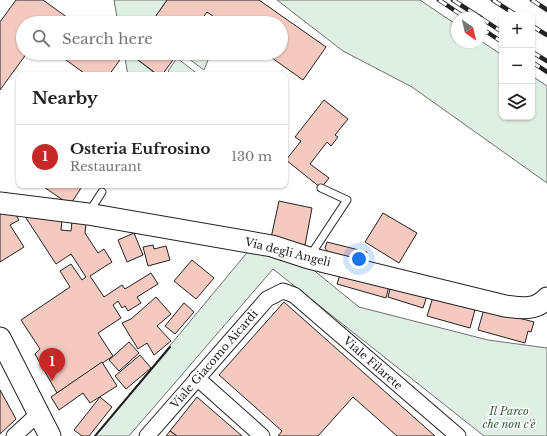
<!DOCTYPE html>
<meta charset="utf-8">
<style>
body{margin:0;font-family:"Libre Baskerville",serif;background:#f2f2f2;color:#202124}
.controls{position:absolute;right:12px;top:12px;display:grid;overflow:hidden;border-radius:8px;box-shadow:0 1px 3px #0004}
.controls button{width:36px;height:36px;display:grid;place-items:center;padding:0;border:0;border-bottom:1px solid #e0e0e0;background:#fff;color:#202124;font:20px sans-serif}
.compass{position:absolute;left:451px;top:12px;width:36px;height:36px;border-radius:50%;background:#fff;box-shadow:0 1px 3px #0004;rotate:146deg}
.you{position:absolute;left:359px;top:259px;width:14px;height:14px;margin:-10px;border:3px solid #fff;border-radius:50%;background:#1a73e8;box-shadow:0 0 0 6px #1a73e833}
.badge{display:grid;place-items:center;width:26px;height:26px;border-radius:50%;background:#c62828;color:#fff;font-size:13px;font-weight:700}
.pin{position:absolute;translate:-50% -33px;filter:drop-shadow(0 1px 2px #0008)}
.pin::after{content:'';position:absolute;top:21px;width:14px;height:12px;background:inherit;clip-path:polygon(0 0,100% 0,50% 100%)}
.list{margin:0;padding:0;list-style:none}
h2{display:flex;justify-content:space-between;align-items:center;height:52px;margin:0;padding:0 16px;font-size:17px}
h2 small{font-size:13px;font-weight:400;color:#757577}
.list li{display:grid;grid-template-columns:26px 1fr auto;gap:12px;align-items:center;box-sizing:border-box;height:64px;padding:0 16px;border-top:1px solid #e0e0e0}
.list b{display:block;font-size:15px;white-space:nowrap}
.list p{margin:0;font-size:13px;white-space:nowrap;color:#757577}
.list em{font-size:13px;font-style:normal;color:#757577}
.icon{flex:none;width:22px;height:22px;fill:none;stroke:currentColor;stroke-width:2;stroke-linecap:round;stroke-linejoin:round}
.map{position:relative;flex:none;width:547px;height:436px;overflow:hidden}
.search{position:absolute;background:#fff;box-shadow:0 1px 3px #0004;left:16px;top:16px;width:272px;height:44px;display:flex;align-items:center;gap:10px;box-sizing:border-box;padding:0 14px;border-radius:22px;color:#757577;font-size:15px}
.panel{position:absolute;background:#fff;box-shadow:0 1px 3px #0004;left:16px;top:72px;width:272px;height:116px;border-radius:8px}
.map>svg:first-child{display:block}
.green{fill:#e0efe3;stroke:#6f6f6f}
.building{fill:#f3c9c0;stroke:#222}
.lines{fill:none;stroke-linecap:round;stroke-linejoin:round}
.lane-casing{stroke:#222;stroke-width:9}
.street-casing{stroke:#222;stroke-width:17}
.secondary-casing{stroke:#222;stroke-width:23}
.lane{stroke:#fff;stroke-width:7}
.street{stroke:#fff;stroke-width:15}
.secondary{stroke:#fff;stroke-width:21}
.rail-casing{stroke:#222;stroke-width:4.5}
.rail{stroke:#fff;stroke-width:3;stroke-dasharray:9;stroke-linecap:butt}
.wall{stroke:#222;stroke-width:2}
.labels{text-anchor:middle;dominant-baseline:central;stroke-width:3;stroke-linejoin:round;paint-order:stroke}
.street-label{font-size:11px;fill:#222;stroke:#fff}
.park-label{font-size:11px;font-style:italic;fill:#2f5e38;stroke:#fff}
</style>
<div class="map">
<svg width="547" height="436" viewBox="0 0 547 436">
<rect width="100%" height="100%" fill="#fff"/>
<g class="green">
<polygon points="114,0 167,0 151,23 118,23"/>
<polygon points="277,0 420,0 457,25 457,42 481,41 502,55 502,117 532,117 532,76 547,86 547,183 412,87 343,51"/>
<polygon points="124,53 129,53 157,75 128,75"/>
<polygon points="181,53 193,55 211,53 204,70"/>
<polygon points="177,58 199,75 172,75 168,71"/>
<polygon points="250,249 311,268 359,307 488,340 547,348 547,436 484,436 273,269 129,436 95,436"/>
</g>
<g class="building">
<polygon points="16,0 43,0 75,23 23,23 23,53 27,53 0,90 0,22"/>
<polygon points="167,0 259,0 326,47 303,80 265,53 281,53 281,23 223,23 207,12 199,23 151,23"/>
<polygon points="56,53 117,53 122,57 109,75 87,75"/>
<polygon points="129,53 178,53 162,75 158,75"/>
<polygon points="324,100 348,119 335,135 338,137 331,146 327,142 310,164 329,178 321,188 286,160 301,141 295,137"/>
<polygon points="41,185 83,185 70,205"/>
<polygon points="279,201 312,208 305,245 271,238"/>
<polygon points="13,211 19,220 10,225 24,247 0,262 0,213"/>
<polygon points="383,213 417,233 399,263 365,242"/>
<polygon points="24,215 62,220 61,230 71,231 72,221 86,223 85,233 98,253 104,249 112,262 90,276 104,297 122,285 125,289 151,273 158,284 137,297 141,303 128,311 125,306 122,308 118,301 113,305 121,318 98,333 113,356 57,393 35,354 40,349 21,320 70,287 60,271 71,264 82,280 86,277 71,254 56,264"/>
<polygon points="134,233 143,255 127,262 118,240"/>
<polygon points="327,242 367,252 363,265 333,258 325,248"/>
<polygon points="153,245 154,249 166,246 170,260 148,266 143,247"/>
<polygon points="192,260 214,278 196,299 174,281"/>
<polygon points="341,272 389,286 386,298 337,284"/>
<polygon points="391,285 427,296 423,308 388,297"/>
<polygon points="434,294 476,306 470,328 427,316"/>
<polygon points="156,297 171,314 157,326 171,341 154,355 147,343 138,349 122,323 131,319"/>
<polygon points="284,302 435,436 397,436 353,397 318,436 278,436 282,431 219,375"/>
<polygon points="184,303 194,312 175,334 165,326"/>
<polygon points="484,309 534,322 531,332 528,331 525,343 478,330"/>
<polygon points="129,342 139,353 119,371 109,360"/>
<polygon points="140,355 151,368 126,389 115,376"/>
<polygon points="102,362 117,386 90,403 83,393 59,410 51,397"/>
<polygon points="0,390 16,419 0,434"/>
<polygon points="100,397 112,407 89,436 82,436 74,430"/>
<polygon points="197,397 242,436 177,436 170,431"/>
<polygon points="170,431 177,436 166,436"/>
</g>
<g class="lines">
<defs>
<g id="lane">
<polyline points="89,212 102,192"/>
<polyline points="310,256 347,200 321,188"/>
</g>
<g id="street">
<polyline points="197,378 262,436"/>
<polyline points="14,436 38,414"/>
<polyline points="147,436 267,299 283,291 294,295 458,436"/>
</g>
<g id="secondary">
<path d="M0,203L88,214L272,246L309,258L505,306C521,308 535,311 547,298"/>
<polyline points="0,338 50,436"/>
</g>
</defs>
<use href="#lane" class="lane-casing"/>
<use href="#street" class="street-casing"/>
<use href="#secondary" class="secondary-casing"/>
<use href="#lane" class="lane"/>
<use href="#street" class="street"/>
<use href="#secondary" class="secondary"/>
<defs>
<g id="rail">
<polyline points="439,0 466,18"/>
<polyline points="453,0 481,18"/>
<polyline points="493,0 516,15"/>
<polyline points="532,0 547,10"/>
<polyline points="481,18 502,32"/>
<polyline points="532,26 547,35"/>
<polyline points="481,28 502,42"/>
<polyline points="532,52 547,61"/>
<polyline points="532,62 547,72"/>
</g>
</defs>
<use href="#rail" class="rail-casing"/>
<use href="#rail" class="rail"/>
<polyline class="wall" points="95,436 170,347"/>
</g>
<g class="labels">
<g class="street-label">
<text transform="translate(288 252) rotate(14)">Via degli Angeli</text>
<text transform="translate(214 359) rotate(-49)">Viale Giacomo Aicardi</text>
<text transform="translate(373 363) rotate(41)">Viale Filarete</text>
</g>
<g class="park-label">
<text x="509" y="411">Il Parco<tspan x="509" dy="13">che non c'è</tspan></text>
</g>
</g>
</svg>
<div class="controls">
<button>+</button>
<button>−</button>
<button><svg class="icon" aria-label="layers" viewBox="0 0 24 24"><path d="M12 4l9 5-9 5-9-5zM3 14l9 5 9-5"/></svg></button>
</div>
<svg class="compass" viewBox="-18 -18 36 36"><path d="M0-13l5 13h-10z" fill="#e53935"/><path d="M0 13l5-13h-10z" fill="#757577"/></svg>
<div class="you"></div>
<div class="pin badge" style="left:52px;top:381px">1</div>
<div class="search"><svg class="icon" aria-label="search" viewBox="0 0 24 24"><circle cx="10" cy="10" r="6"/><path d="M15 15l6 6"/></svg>Search here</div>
<section class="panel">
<h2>Nearby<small></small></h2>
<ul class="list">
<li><span class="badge">1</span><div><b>Osteria Eufrosino</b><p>Restaurant</p></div><em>130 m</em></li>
</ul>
</section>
</div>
